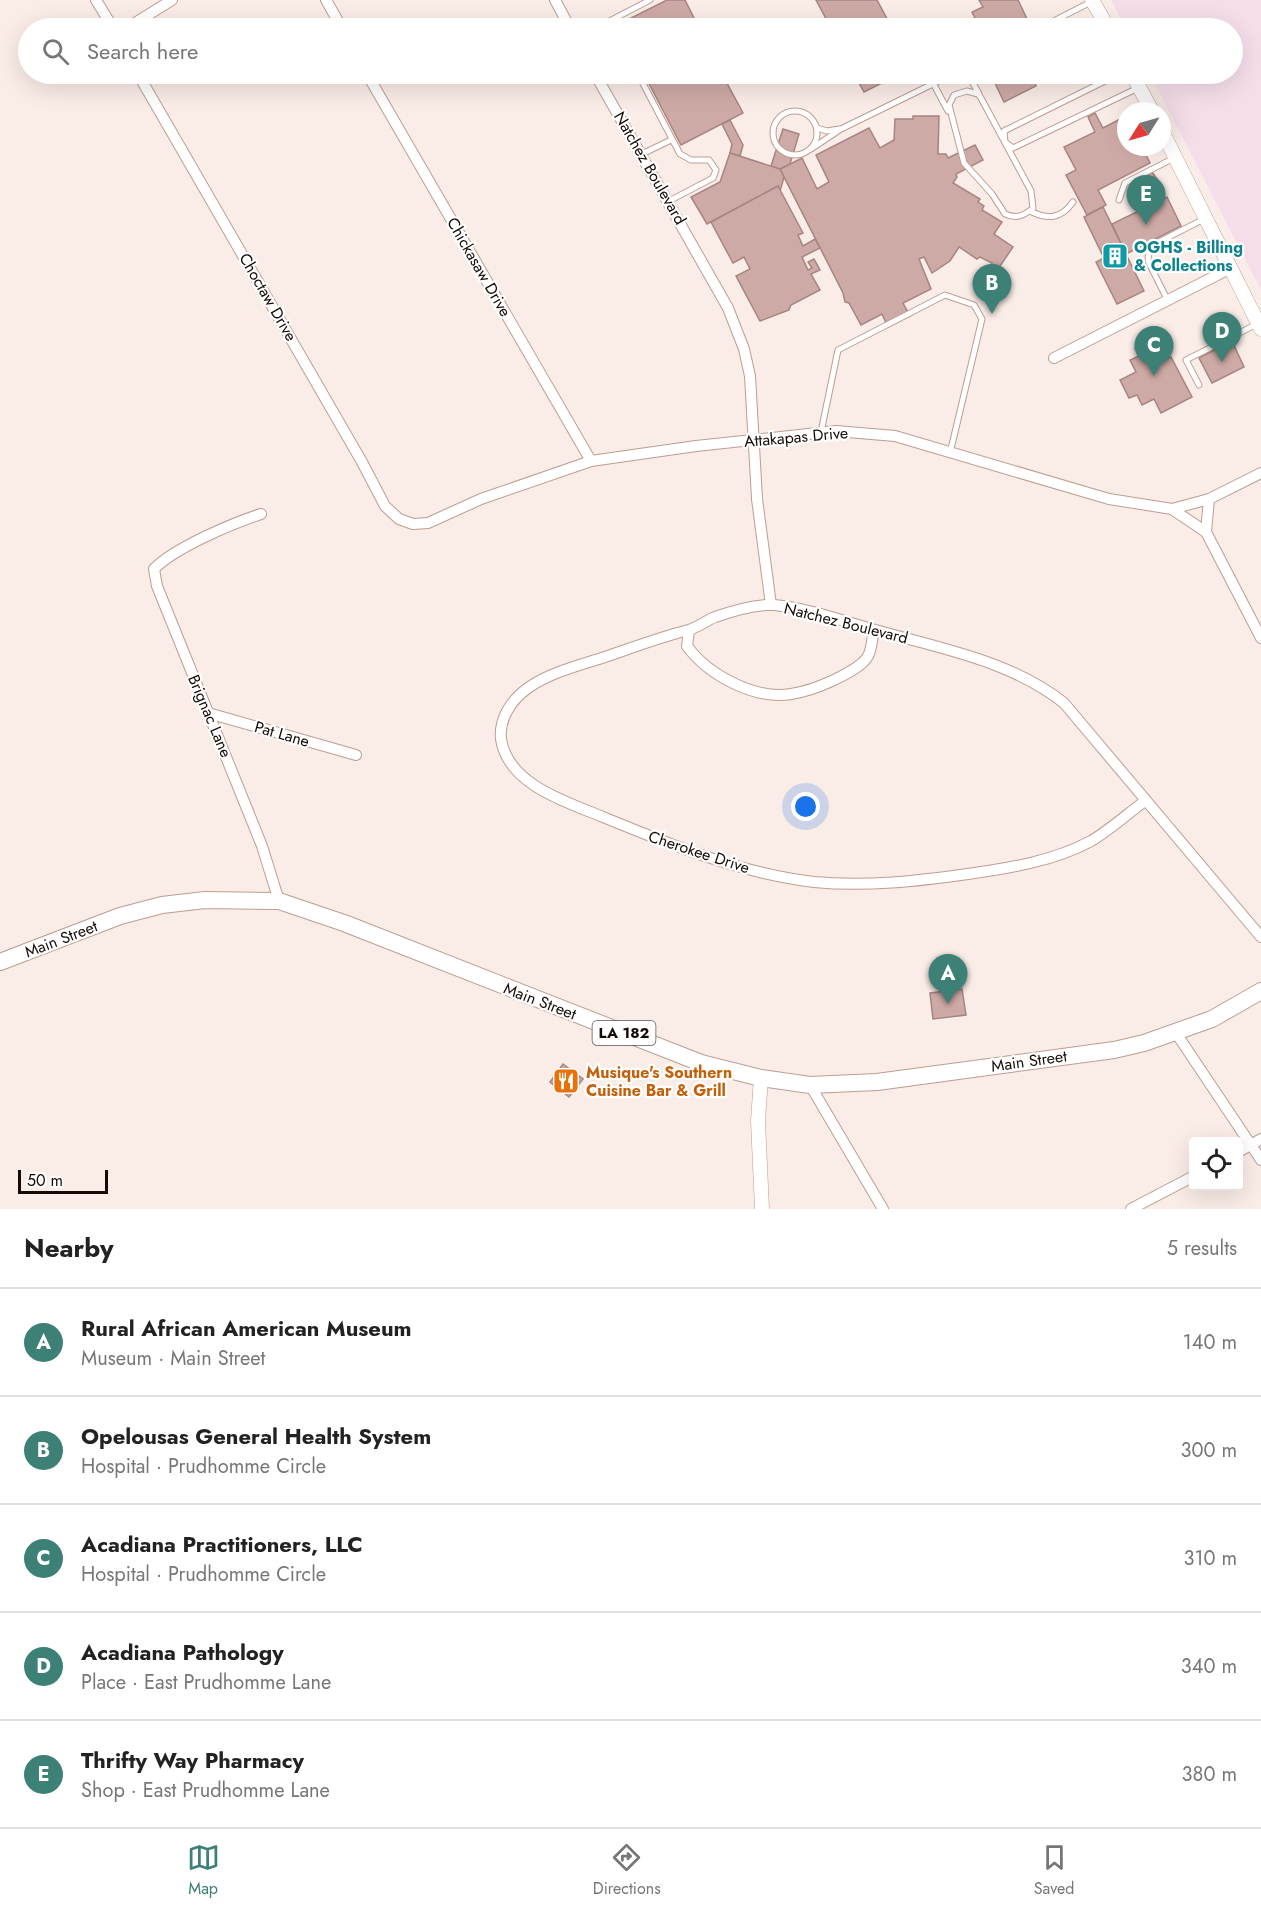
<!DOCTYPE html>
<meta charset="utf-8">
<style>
body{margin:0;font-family:Jost,sans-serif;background:#f6f6f6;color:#222}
.controls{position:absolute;right:18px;bottom:18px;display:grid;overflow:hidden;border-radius:6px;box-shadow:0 6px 24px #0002}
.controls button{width:54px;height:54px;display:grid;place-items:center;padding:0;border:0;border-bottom:2px solid #e0e0e0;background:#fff;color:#222;font:30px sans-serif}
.compass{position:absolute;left:1117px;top:102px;width:54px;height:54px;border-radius:50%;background:#fff;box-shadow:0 6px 24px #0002;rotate:233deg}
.scale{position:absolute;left:18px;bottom:15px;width:90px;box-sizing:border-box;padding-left:6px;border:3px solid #150a06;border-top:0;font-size:16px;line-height:21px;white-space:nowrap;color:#150a06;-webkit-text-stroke:4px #fff;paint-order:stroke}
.you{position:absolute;left:806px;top:807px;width:21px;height:21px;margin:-15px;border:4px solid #fff;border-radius:50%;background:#1a73e8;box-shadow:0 0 0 9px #1a73e833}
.badge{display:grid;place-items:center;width:39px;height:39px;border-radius:50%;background:#3d8176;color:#fff;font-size:20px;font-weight:700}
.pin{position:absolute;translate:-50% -50px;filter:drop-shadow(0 2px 3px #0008)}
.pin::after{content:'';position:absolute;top:32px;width:21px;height:18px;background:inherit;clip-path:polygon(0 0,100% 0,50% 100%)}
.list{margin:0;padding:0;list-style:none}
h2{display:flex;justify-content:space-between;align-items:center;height:78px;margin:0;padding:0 24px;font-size:26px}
h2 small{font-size:20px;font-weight:400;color:#767676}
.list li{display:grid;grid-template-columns:39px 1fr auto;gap:18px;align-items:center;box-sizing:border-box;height:108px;padding:0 24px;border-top:2px solid #e0e0e0}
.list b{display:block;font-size:22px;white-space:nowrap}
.list p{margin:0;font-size:20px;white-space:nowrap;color:#767676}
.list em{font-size:20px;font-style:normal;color:#767676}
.icon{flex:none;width:33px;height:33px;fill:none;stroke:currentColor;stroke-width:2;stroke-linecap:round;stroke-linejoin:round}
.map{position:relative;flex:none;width:1261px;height:1209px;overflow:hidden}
.search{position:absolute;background:#fff;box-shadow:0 6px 24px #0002;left:18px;right:18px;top:18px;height:66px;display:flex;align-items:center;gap:15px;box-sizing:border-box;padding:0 21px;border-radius:33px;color:#767676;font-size:22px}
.sheet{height:618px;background:#fff}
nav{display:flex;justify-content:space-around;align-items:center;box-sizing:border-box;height:84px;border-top:2px solid #e0e0e0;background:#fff;font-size:16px;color:#767676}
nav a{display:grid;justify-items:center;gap:3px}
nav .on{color:#3d8176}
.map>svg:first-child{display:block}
.education{fill:#f5deea}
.building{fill:#ceaaa6;stroke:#a68481;stroke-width:1.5}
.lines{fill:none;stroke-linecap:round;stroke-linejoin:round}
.lane-casing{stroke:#be9d90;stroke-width:7}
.street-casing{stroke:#be9d90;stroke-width:12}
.secondary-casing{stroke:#be9d90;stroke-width:15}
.primary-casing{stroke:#be9d90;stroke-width:18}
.lane{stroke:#fff;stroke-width:5}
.street{stroke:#fff;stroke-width:10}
.secondary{stroke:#fff;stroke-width:14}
.primary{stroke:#fff;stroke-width:16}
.labels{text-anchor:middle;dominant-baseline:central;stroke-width:4.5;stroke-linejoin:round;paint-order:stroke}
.shield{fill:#fff;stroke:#5b5451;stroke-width:1.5}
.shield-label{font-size:15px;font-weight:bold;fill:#150a06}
.street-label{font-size:16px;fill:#150a06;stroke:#fff}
.culture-label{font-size:16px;font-weight:bold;fill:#0d838f;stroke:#fff;text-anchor:start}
.food-label{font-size:16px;font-weight:bold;fill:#c56008;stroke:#fff;text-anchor:start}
</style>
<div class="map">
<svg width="1261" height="1209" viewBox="0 0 1261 1209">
<rect width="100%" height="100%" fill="#faece7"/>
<polygon class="education" points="1111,0 1261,0 1261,290 1150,74 1232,74 1232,28 1126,28"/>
<g class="building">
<polygon points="667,0 685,0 699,28 621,28 619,24"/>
<polygon points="816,0 877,0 892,28 831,28"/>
<polygon points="979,0 1018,0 1027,19 1008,28 980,28 972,12 983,7"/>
<polygon points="644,74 722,74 743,113 681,145"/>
<polygon points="854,74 895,74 896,76 864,92"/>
<polygon points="999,74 1030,74 1036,86 1004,102 992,77"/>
<polygon points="1095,113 1103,128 1126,116 1126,147 1142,147 1150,163 1098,190 1106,205 1087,215 1066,175 1076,170 1064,147 1095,132 1088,117"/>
<polygon points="913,116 939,116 938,154 946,154 948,158 975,145 983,160 956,174 957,177 953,183 980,199 978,202 984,206 982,210 1002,222 994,234 1013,247 996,272 989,268 992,263 980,257 977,259 959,247 950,261 932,273 924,257 919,259 931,289 903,303 910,316 888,327 882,314 861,325 849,303 845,302 843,293 780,169 802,158 817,189 829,182 816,155 869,128 880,148 894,140 895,119 913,119"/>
<polygon points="730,120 743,145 740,156 730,153 732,144 722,124"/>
<polygon points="783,129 799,134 790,164 780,169 771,166"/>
<polygon points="730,153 780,169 784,177 780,191 778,186 707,224 691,197 720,182"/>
<polygon points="1152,172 1164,189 1161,190 1165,198 1146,207 1141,206 1132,182"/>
<polygon points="778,186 803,233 798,235 803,246 815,239 820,248 802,257 808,270 812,268 808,262 814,259 820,270 811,274 820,290 791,305 789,310 760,321 736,276 750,269 744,257 733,263 711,222"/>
<polygon points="1167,197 1181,226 1126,254 1112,224"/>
<polygon points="1103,207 1144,291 1117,304 1096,262 1104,258 1084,217"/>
<polygon points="1232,341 1244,367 1212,383 1199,358"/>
<polygon points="1145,343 1149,351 1158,346 1165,360 1171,357 1192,397 1161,413 1154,399 1142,405 1137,395 1129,398 1120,380 1136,372 1130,360 1139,356 1135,348"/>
<polygon points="962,989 966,1015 933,1019 930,993"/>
<polygon points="563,1064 583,1079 569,1097 550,1082"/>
</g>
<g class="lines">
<defs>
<g id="lane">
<polyline points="596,28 650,0"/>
<polyline points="1040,28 1091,2"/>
<polyline points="638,74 680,154 691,160 709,160 716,170 713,178 669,201"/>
<polyline points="968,74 979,94"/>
<polyline points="1119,74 1004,131 1005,142 1013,148 1138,88"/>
<polyline points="933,83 948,111"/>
<path d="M967,91L978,94L981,98L1031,191L1033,208C1024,216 1016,219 1005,214L992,194L964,163L949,105L954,95Z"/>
<circle cx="795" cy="133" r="22"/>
<polyline points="817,128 827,131 839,129"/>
<polyline points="811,149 841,129 953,74"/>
<polyline points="642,154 671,140"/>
<polyline points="1119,200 1125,183 1174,158"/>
<path d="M1030,211C1048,220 1061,219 1073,202"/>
<polyline points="1167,299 1148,261 1149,247 1204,219"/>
<polyline points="1199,385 1186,360 1257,324"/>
<polyline points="821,432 838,350 945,295 974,305 982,319 950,453"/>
</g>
<g id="street">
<polyline points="96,0 113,28"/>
<polyline points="326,0 342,28"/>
<polyline points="555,0 570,28"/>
<polyline points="127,28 172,0"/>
<polyline points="138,74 362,462 385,506 399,519 413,524 428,523 481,499 591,461 696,446 836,431 895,436 1109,499 1172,509 1209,499 1261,473"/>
<polyline points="367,74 591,461"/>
<polyline points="595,74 728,308 744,349 750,376 757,499 771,605"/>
<polyline points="1054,358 1231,268"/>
<polyline points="1209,499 1206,532 1261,638"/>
<polyline points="1172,509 1206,532"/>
<path d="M261,514C233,523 174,548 154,569L157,586L262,846L279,901"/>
<path d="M689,631L687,646C708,675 755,700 791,694C806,692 821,686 834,680C844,675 863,666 868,656C872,649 872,638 874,630"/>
<polyline points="208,713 356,755"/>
<path d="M1145,801C1127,814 1110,830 1091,841C1054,861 1010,868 968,874C918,881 866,887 814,882C740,873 671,845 603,817C567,802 508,785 501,739C499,719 511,700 528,688C549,673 577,666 602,658C629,649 657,638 685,631C696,629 705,621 715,617C732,611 756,604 774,605C807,608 840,620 872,629C938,648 1010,660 1064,703L1261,937"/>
<polyline points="1176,1033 1261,1160"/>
<polyline points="810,1085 883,1209"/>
<polyline points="1238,1152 1261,1139"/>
<polyline points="1131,1209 1194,1176"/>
</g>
<g id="secondary">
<polyline points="1092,0 1108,28"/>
<polyline points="1132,74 1152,111"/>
<polyline points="1162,131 1261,329"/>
<polyline points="761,1078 758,1121 762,1209"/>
</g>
<polyline id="primary" points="0,962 120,916 162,905 205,900 279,901 344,923 701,1063 761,1078 810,1085 877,1082 1114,1050 1144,1043 1212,1019 1261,991"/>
</defs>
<use href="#lane" class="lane-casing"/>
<use href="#street" class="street-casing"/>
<use href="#secondary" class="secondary-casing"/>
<use href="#primary" class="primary-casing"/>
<use href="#lane" class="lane"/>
<use href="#street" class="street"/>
<use href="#secondary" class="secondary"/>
<use href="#primary" class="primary"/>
</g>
<defs>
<symbol id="building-square" viewBox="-11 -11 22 22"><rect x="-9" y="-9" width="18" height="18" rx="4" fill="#0f9aa8" stroke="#fff"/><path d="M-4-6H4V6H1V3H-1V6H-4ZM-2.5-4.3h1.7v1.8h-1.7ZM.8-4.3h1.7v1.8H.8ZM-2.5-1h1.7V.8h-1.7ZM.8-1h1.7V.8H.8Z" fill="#fff"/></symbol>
<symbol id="restaurant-square" viewBox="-11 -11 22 22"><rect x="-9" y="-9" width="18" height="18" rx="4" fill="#e8710a" stroke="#fff"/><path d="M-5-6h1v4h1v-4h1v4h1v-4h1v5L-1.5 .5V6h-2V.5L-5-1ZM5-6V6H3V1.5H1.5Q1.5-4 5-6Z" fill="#fff"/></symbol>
</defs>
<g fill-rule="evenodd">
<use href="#building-square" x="1100" y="241" width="30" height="30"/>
<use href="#restaurant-square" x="551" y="1066" width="30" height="30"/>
</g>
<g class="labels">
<rect class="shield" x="592.5" y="1021" width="63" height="24" rx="4.5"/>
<g class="shield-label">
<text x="624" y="1033">LA 182</text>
</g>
<g class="street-label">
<text transform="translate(650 168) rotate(60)">Natchez Boulevard</text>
<text transform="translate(479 267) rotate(60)">Chickasaw Drive</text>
<text transform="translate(268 297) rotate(60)">Choctaw Drive</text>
<text transform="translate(796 437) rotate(-5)">Attakapas Drive</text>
<text transform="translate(846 623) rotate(14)">Natchez Boulevard</text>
<text transform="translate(210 716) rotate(67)">Brignac Lane</text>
<text transform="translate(282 734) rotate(16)">Pat Lane</text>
<text transform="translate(699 852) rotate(18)">Cherokee Drive</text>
<text transform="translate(61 939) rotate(-21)">Main Street</text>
<text transform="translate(540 1001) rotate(21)">Main Street</text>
<text transform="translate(1029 1061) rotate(-8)">Main Street</text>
</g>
<g class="culture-label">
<text x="1134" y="247">OGHS - Billing<tspan x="1134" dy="18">&amp; Collections</tspan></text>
</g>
<g class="food-label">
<text x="586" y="1072">Musique's Southern<tspan x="586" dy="18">Cuisine Bar &amp; Grill</tspan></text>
</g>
</g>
</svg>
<div class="controls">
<button><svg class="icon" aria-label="locate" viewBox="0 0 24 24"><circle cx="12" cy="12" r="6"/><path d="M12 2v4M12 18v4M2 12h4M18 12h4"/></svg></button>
</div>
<svg class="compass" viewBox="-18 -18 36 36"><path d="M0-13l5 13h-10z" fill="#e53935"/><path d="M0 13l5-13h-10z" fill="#767676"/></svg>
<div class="scale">50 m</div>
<div class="you"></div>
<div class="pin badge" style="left:948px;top:1004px">A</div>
<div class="pin badge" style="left:992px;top:314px">B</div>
<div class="pin badge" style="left:1154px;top:376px">C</div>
<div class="pin badge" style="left:1222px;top:362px">D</div>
<div class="pin badge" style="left:1146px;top:225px">E</div>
<div class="search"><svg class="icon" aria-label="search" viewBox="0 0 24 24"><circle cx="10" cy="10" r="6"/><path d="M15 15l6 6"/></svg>Search here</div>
</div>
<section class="sheet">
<h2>Nearby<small>5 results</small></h2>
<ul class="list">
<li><span class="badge">A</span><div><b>Rural African American Museum</b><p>Museum · Main Street</p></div><em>140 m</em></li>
<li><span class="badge">B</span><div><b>Opelousas General Health System</b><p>Hospital · Prudhomme Circle</p></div><em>300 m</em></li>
<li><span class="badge">C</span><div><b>Acadiana Practitioners, LLC</b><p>Hospital · Prudhomme Circle</p></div><em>310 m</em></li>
<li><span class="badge">D</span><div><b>Acadiana Pathology</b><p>Place · East Prudhomme Lane</p></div><em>340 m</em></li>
<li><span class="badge">E</span><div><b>Thrifty Way Pharmacy</b><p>Shop · East Prudhomme Lane</p></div><em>380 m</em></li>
</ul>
</section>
<nav>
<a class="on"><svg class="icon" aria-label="map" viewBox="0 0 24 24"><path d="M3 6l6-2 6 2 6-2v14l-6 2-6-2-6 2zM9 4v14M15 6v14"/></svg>Map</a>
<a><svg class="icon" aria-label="directions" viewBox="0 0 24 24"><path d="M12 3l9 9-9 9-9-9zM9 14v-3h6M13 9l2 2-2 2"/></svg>Directions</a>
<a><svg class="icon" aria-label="saved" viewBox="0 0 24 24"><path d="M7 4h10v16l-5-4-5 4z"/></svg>Saved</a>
</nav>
